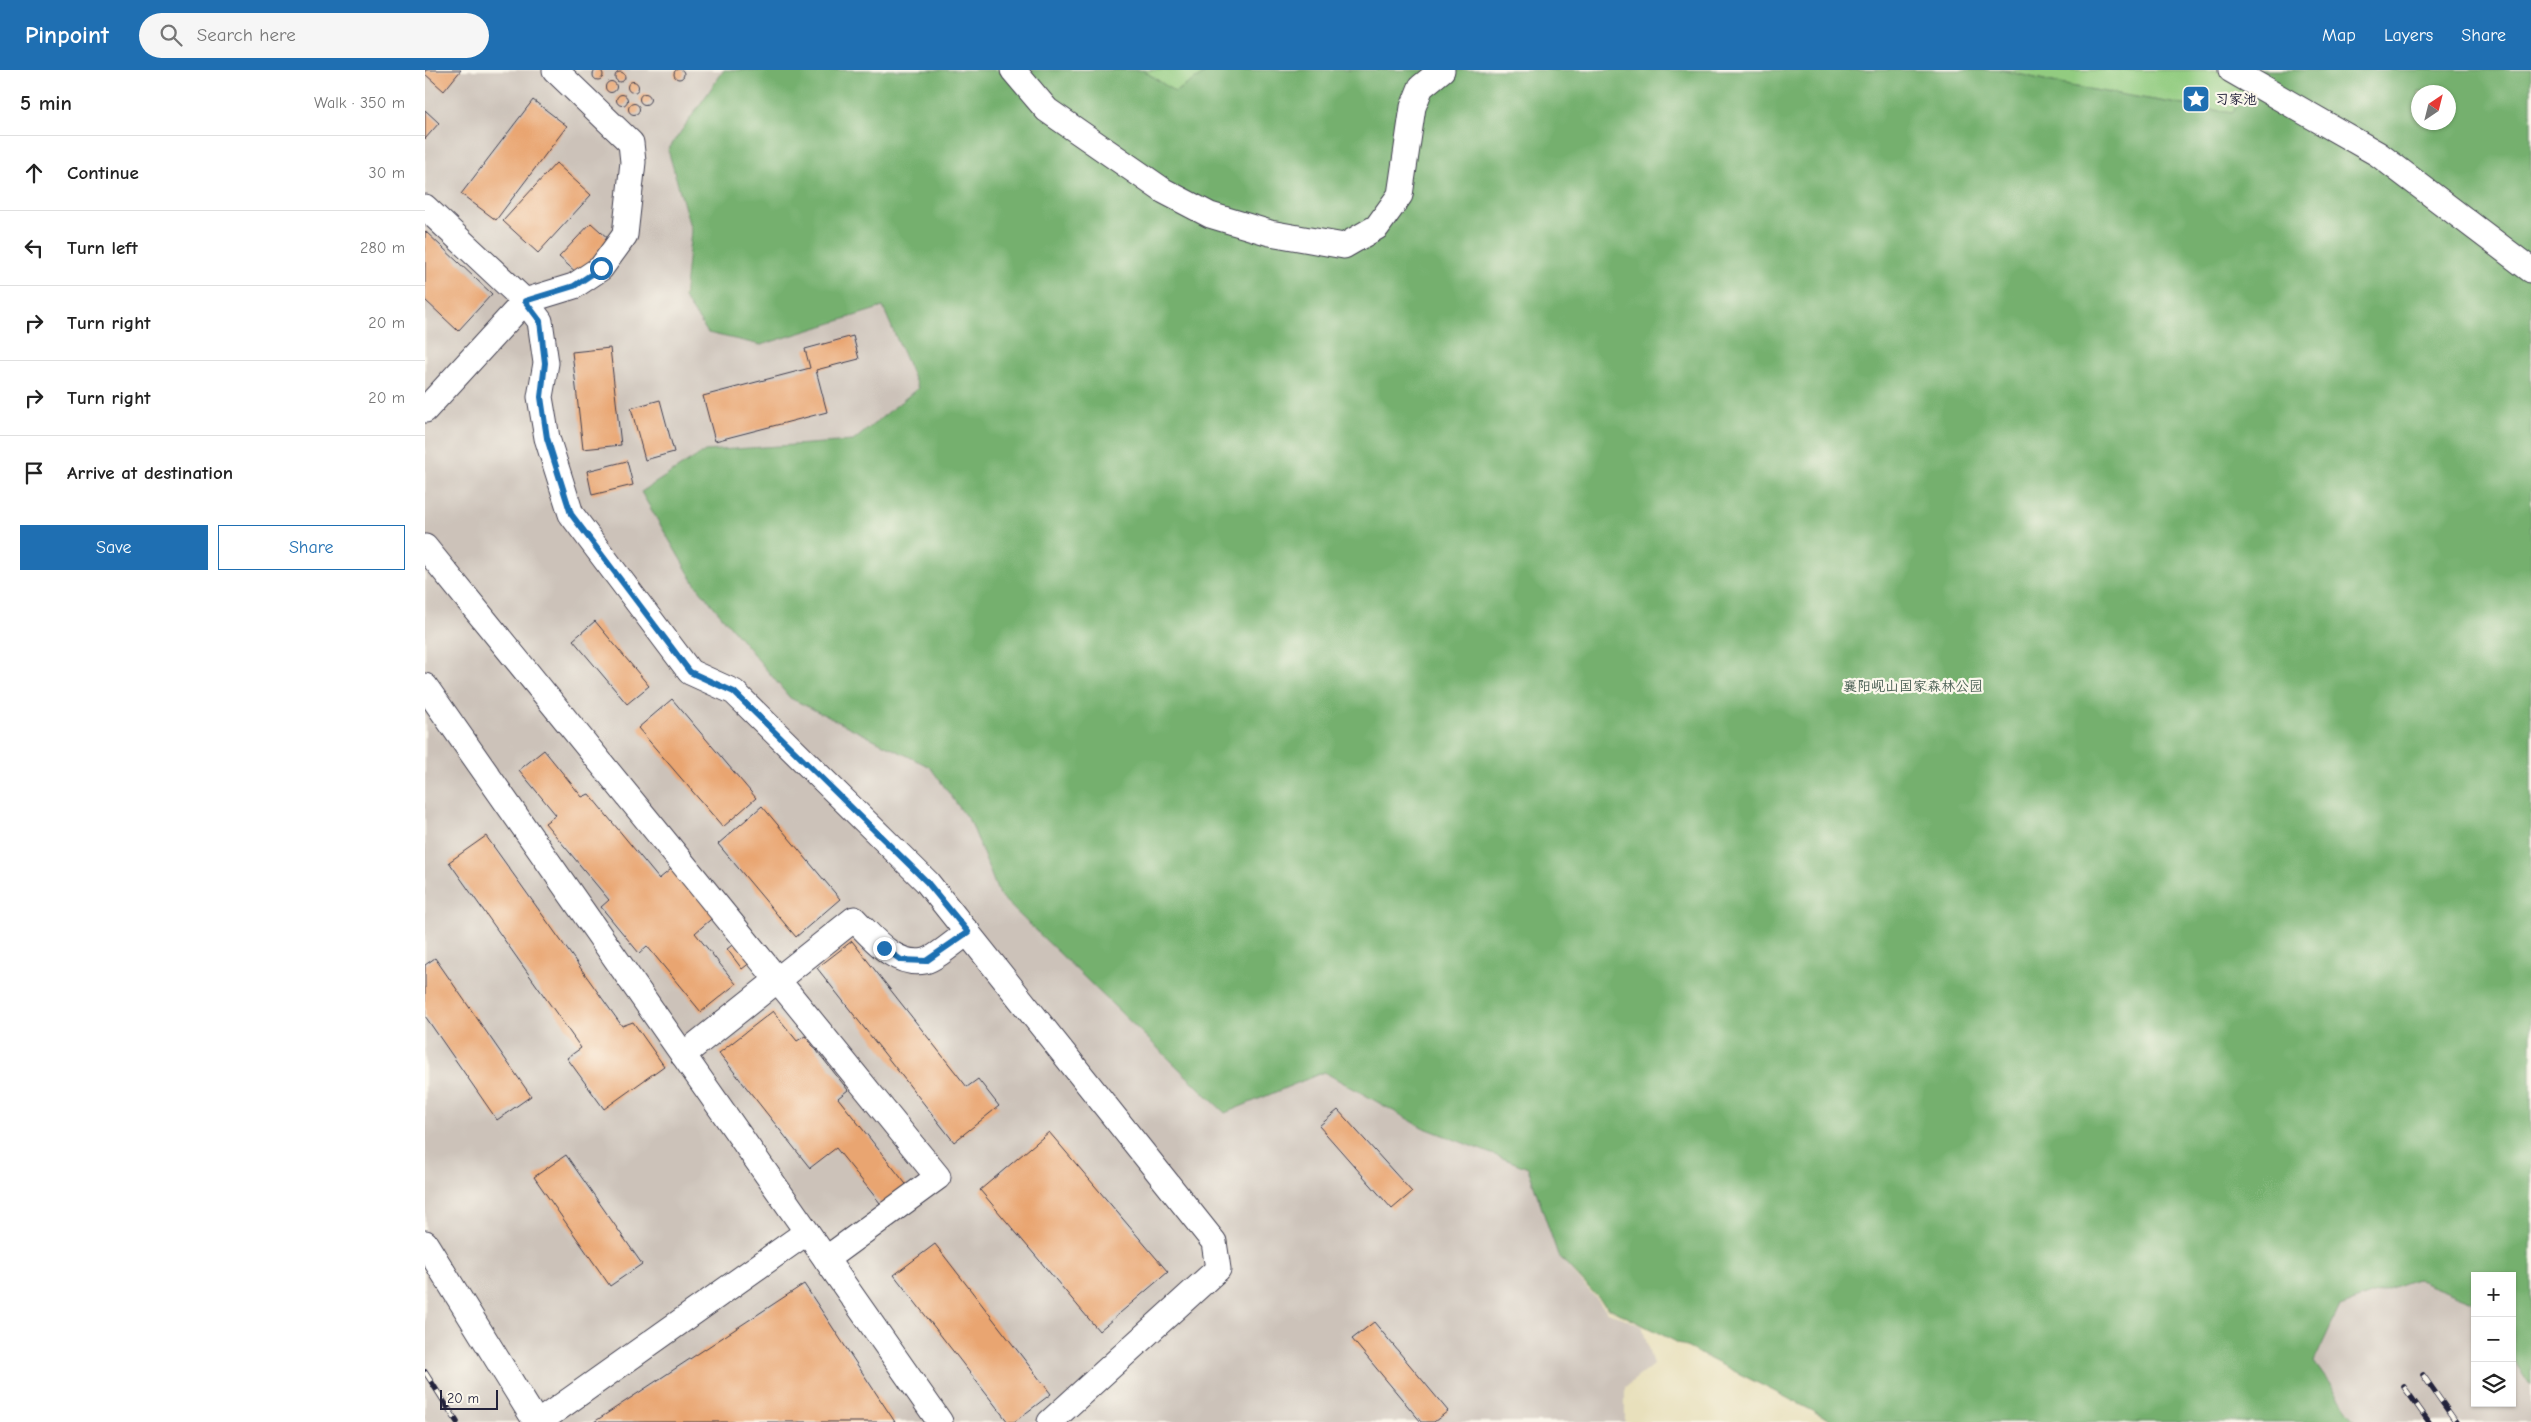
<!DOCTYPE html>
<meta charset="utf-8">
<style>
body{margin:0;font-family:"Comic Neue","LXGW WenKai TC",sans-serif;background:#f6f6f6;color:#222}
.controls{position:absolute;right:15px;bottom:15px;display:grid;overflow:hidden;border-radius:0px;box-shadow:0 1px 4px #0004}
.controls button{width:45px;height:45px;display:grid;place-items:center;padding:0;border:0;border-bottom:1px solid #e0e0e0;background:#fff;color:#222;font:25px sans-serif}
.compass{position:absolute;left:1986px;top:15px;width:45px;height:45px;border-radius:50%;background:#fff;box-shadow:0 1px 4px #0004;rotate:35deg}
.scale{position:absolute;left:15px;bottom:12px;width:58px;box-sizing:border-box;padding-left:5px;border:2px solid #22223b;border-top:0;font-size:14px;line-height:18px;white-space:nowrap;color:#22223b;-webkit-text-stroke:4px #fbf7ec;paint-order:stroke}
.stop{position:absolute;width:15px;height:15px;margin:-11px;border:4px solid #1f6fb2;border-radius:50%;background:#fff}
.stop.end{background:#1f6fb2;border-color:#fff;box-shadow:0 1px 5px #0008}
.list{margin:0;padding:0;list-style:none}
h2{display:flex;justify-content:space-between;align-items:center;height:65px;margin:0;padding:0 20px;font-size:21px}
h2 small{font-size:16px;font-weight:400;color:#767676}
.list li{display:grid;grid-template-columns:32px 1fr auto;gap:15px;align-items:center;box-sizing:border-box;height:75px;padding:0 20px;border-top:1px solid #e0e0e0}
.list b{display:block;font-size:19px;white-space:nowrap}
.list em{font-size:16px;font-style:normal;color:#767676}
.actions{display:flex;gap:10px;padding:15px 20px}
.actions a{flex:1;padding:11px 0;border:1px solid #1f6fb2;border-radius:0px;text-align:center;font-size:18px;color:#1f6fb2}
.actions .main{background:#1f6fb2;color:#fff}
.icon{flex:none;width:28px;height:28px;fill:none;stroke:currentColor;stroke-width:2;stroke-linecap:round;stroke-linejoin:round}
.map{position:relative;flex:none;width:2106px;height:1352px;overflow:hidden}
header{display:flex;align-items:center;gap:30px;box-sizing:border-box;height:70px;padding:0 25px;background:#1f6fb2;color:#fff}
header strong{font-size:24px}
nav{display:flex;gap:28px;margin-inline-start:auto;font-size:18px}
.search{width:350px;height:45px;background:#f6f6f6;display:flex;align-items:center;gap:12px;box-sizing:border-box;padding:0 18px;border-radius:28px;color:#767676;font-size:19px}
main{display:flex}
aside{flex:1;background:#fff}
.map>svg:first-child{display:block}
.industrial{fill:#ccc2b9}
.green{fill:#92cc80;stroke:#5a775e}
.forest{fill:#75b06e;stroke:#4c6954;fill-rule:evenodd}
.building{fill:#e9a571}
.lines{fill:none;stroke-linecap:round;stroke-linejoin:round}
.minor-casing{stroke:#403e4e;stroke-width:27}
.minor{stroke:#fff;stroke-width:25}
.rail-casing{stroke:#22223b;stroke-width:5.5}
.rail{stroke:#fbf7ec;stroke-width:4;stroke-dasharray:11;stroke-linecap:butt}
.route{stroke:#1f6fb2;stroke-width:6}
.labels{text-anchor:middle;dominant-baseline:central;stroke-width:4.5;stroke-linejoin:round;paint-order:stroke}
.poi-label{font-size:14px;fill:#22223b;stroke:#fbf7ec;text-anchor:start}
.park-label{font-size:14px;fill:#495e53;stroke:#fbf7ec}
</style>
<header>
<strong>Pinpoint</strong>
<div class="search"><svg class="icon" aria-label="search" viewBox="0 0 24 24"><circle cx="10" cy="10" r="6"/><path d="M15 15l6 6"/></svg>Search here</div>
<nav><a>Map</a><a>Layers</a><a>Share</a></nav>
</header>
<main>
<aside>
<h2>5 min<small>Walk · 350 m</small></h2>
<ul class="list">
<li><svg class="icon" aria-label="ahead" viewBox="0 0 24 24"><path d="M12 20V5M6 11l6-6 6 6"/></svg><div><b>Continue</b></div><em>30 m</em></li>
<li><svg class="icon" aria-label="left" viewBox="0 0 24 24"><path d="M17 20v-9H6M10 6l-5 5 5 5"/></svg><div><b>Turn left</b></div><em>280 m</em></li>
<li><svg class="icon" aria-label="right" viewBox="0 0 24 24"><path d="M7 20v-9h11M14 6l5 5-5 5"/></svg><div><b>Turn right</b></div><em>20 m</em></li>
<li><svg class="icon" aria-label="right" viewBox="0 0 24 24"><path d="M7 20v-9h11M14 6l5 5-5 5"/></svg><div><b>Turn right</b></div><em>20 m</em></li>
<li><svg class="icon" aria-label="arrive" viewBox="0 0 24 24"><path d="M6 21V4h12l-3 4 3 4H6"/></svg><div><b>Arrive at destination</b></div></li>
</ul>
<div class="actions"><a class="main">Save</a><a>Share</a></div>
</aside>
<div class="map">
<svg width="2106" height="1352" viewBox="0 0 2106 1352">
<rect width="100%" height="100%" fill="#fbf7ec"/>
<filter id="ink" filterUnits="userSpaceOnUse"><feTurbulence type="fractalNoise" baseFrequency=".02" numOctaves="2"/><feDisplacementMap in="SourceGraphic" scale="10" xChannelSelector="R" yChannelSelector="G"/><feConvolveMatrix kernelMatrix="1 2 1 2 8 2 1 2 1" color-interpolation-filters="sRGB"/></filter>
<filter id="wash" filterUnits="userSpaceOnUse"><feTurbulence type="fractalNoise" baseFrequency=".0096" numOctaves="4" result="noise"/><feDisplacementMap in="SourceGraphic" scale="20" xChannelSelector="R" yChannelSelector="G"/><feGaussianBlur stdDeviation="1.12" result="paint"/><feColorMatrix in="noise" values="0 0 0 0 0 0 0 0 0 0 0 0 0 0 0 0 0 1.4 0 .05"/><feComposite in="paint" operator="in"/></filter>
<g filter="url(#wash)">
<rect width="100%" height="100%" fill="#e8e0bc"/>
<g class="industrial">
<polygon points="0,0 299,0 243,80 266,160 258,227 283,263 336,275 458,237 493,318 428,371 280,382 217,422 270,514 365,628 505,697 547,755 574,825 800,1043 899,1002 997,1057 1117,1104 1133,1185 1183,1242 1217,1256 1228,1295 1200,1317 1200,1352 0,1352"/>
<polygon points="1991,1209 2050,1232 2050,1333 2087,1333 2087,1288 2106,1316 2106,1352 1932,1352 1889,1293 1915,1236"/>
</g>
<g class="green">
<polygon points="718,0 785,0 750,23"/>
<polygon points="1576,0 1833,0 1807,43 1645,16"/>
</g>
<path class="forest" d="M299,0H718L750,22L785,0H1576L1645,16L1807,43L1833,0H2106V1316L2087,1288V1206H2050V1232L1991,1209L1915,1236L1889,1292L1932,1352H1410L1182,1237L1133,1185L1103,1098L997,1057L899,1002L800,1043L574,825L547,755L505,697L365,628L270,514L216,422L280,381L428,371L493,318L458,237L336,275L283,263L259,228L266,160L243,80ZM1994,22H2024V52H1994Z"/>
<g id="blocks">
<g class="building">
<circle cx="254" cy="4" r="5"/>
<circle cx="173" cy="5" r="5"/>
<polygon points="0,0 36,0 19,21 0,4"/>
<circle cx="195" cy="7" r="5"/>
<circle cx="186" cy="17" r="5.5"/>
<circle cx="208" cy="17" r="5.5"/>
<circle cx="220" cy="29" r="5.5"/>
<circle cx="197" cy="30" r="5.5"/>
<polygon points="108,30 142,56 71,150 36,124"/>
<circle cx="209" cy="39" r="5.5"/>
<polygon points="0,40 14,53 0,69"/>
<polygon points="131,93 166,125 113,183 78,151"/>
<polygon points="166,153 185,170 153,204 134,187"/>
<polygon points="0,161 67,224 33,261 0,230"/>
<polygon points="428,266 434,289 391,300 402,342 290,371 278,326 385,298 380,279"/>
<polygon points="185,278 196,375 158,379 147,282"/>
<polygon points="235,330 249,382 220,390 206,338"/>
<polygon points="202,391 208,415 167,425 162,401"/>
<polygon points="170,551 224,616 202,634 148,570"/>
<polygon points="247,629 331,728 298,757 213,658"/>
<polygon points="119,680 157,727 164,724 234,809 251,795 292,844 270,863 311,914 276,942 222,876 214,883 176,837 184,830 120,753 131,745 94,700"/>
<polygon points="337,736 415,829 371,867 293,774"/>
<polygon points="61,766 197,956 208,952 239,996 179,1039 142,988 156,978 24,792"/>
<polygon points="315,869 330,889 317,899 302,879"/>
<polygon points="427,871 542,1017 553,1009 574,1036 529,1072 392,898"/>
<polygon points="10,888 106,1026 72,1050 0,946 0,895"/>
<polygon points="348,941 372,971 380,966 423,1020 413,1028 484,1118 459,1138 411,1078 385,1098 294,983"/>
<polygon points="913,1040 987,1122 967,1139 894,1056"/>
<polygon points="624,1062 743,1202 674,1261 555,1120"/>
<polygon points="141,1085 217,1194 185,1216 109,1107"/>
<polygon points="510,1174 626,1324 589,1352 583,1352 469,1205"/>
<polygon points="379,1214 470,1352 169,1352"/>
<polygon points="949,1252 1023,1341 1009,1352 996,1352 927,1269"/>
</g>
</g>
</g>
<g filter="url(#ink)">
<use href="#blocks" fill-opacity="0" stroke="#403e4e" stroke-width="1"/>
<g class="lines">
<defs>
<g id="minor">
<polyline points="588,0 622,40 739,121 785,145 845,163 919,176 952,157 975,125 988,37 996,17 1017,0"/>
<polyline points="1806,0 1953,84 2106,200"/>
<polyline points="0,137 100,231 149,216 176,198 200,165 208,92 206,73 130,0"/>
<polyline points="0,340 100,231 115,251 121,293 115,327 122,368 146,444 265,602 309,622 502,812 789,1172 793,1199 625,1352"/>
<polyline points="0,477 513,1107 401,1189"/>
<polyline points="0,616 515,1352"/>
<path d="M258,985L429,849C448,868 470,897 500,891C510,889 533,869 543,862"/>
<polyline points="0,1173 111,1352"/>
<polyline points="114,1352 382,1162"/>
</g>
</defs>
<use href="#minor" class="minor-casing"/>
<use href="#minor" class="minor"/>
<defs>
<g id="rail">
<polyline points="0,1302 32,1352"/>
<polyline points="1998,1305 2031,1352"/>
<polyline points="1979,1317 2004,1352"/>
</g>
</defs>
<use href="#rail" class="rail-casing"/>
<use href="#rail" class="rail"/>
</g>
</g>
<g class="lines" filter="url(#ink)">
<polyline class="route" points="176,198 149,216 100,231 115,251 120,293 116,327 122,368 146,444 265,602 309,622 502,812 543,862 501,891 476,890 459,878"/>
</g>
<defs>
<symbol id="sight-square" viewBox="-11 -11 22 22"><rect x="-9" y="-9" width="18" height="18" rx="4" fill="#1f6fb2" stroke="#fbf7ec"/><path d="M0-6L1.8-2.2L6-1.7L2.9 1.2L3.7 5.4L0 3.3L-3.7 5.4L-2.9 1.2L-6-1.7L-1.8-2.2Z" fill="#fff"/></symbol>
</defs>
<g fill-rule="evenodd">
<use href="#sight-square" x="1755" y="13" width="32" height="32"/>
</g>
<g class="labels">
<g class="poi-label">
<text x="1790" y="29">习家池</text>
</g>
<g class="park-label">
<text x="1488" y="616">襄阳岘山国家森林公园</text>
</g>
</g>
</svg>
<div class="controls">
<button>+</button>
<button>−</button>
<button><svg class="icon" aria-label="layers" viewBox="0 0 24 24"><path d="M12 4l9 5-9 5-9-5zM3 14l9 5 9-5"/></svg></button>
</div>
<svg class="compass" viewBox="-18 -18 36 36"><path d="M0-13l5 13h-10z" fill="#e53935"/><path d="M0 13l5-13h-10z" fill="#767676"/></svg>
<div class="scale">20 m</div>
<div class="stop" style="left:176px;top:198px"></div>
<div class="stop end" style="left:459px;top:878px"></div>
</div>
</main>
